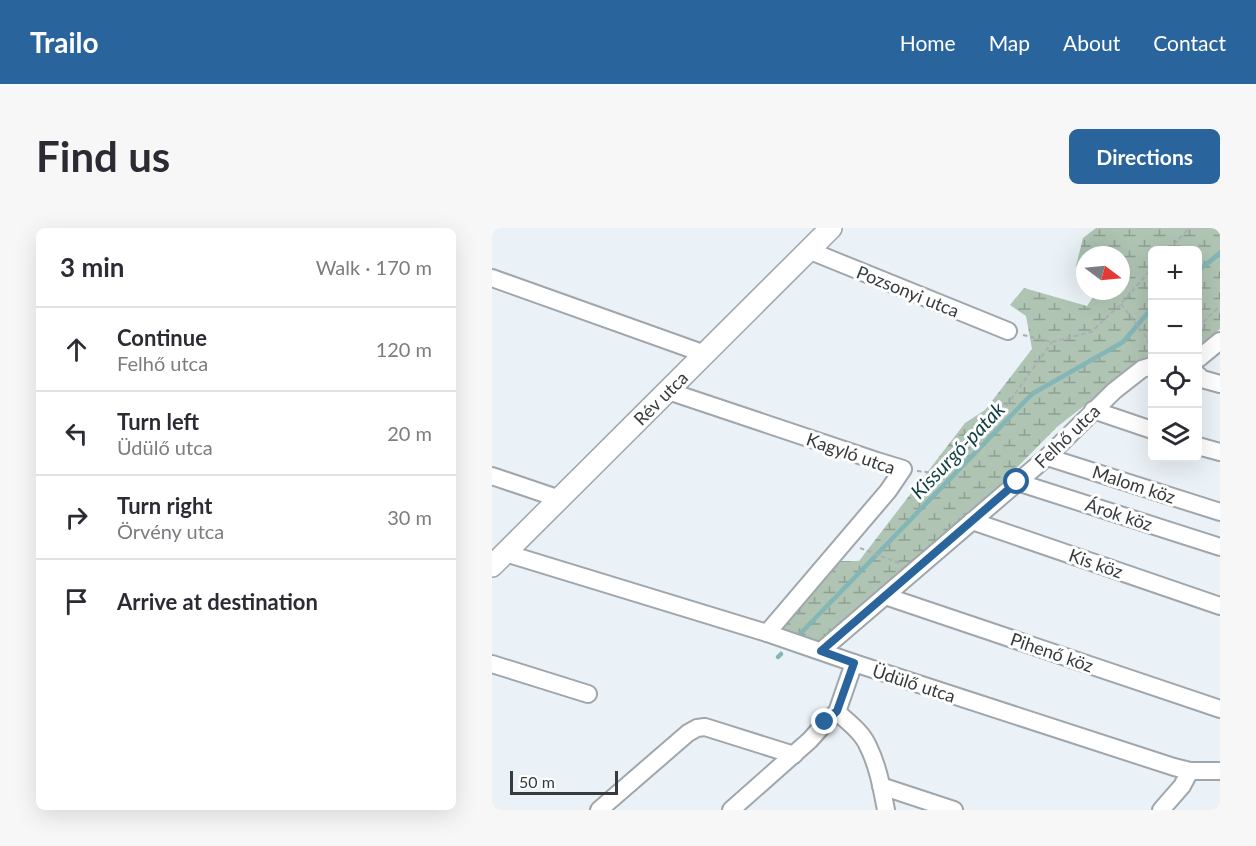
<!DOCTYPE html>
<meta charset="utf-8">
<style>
body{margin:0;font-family:Lato,sans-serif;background:#f7f7f7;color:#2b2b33}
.controls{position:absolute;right:18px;top:18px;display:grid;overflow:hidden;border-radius:9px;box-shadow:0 6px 24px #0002}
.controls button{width:54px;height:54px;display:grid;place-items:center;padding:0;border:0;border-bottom:2px solid #e1e1e2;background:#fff;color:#2b2b33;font:30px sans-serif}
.compass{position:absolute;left:584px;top:18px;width:54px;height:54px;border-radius:50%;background:#fff;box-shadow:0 6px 24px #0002;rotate:106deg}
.scale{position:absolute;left:18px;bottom:15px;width:108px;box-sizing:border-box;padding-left:6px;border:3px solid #383b3d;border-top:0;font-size:16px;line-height:21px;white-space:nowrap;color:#383b3d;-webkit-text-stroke:4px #fefefe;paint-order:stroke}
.stop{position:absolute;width:18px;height:18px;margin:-14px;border:4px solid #2a649c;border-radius:50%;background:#fff}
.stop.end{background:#2a649c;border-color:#fff;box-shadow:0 2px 6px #0008}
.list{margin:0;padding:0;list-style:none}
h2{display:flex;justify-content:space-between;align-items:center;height:78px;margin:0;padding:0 24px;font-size:26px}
h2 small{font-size:20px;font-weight:400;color:#7c7c81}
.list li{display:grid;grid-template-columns:39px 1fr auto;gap:18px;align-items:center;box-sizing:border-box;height:84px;padding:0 24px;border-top:2px solid #e1e1e2}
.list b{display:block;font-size:22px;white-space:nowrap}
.list p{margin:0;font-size:20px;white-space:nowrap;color:#7c7c81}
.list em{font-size:20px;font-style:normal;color:#7c7c81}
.icon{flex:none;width:33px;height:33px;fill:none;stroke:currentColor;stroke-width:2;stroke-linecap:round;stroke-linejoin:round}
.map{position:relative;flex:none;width:728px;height:582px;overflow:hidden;border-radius:9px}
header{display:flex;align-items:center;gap:36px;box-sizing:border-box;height:84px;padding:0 30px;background:#2a649c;color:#fff}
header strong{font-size:28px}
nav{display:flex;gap:33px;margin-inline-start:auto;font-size:21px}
.intro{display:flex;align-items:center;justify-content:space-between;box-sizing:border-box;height:144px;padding:0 36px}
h1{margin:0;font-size:42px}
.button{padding:15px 27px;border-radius:9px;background:#2a649c;color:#fff;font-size:21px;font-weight:700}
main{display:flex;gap:36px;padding:0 36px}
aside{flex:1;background:#fff;border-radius:9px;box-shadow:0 6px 24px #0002}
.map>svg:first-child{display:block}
.wetland{fill:url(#wetland-marsh)}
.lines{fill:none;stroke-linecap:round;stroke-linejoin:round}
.stream{stroke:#84b6b7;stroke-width:4.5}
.minor-casing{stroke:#9fa6ac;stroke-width:20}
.tertiary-casing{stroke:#9fa6ac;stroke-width:24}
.path{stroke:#a9afb4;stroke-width:2;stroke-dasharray:4.5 3;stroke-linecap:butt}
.minor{stroke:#fff;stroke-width:16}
.tertiary{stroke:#fff;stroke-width:21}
.route{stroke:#2a649c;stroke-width:8}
.labels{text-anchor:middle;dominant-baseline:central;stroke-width:6;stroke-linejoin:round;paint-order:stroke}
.street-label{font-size:18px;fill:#383b3d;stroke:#fefefe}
.water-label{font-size:20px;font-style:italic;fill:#0e3e3f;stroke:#fefefe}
</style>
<header>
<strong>Trailo</strong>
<nav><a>Home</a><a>Map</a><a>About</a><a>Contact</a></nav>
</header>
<div class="intro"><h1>Find us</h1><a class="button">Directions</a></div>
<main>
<aside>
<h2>3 min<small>Walk · 170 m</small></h2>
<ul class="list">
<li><svg class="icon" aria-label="ahead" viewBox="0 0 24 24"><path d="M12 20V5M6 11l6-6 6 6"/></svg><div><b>Continue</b><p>Felhő utca</p></div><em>120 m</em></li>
<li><svg class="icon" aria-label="left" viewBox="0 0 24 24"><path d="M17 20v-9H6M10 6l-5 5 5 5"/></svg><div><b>Turn left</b><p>Üdülő utca</p></div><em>20 m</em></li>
<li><svg class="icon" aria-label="right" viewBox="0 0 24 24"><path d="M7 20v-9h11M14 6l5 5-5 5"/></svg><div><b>Turn right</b><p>Örvény utca</p></div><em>30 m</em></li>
<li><svg class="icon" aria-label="arrive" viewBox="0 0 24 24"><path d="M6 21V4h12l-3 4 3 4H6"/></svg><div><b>Arrive at destination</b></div></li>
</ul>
</aside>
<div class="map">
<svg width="728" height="582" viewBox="0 0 728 582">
<defs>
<pattern id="wetland-marsh" width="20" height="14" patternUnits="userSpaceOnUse" patternTransform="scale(1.5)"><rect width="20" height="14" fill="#afc4b3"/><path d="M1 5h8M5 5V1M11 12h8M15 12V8" fill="none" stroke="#8fa093"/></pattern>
</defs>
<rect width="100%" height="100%" fill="#eaf2f8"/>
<polygon class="wetland" points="604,0 728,0 728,101 706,119 706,22 660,22 660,130 647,135 565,199 495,270 321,419 287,406 342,333 367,333 473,195 493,182 540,121 534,88 518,77 532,60 595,78 605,63 629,63 629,27 593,27 593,41 584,38 591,10"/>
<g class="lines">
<g class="stream">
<polyline points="706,43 728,25"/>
<polyline points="307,407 540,166 631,114 660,80"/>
<polyline points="286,429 289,426"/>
</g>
<defs>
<g id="minor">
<polyline points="316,22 516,103"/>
<polyline points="0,50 213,126"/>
<polyline points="706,131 728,113"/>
<polyline points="706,147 710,151 728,156"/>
<polyline points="176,163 385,233 411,241 396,263 275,405"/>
<polyline points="601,182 660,202"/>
<polyline points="706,218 728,224"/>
<polyline points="555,229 728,284"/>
<polyline points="0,248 68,271"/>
<polyline points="525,254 728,319"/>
<polyline points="480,293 728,378"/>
<polyline points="13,325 275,405 362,435 682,539 698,543 728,543"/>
<polyline points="393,368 728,481"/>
<polyline points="329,423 555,229 622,163 650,141 660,138"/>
<polyline points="0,436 96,466"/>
<path d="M345,484C356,494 370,504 376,518C386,538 390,561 394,582"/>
<polyline points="389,558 462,582"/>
<polyline points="107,582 196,505 205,500 213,499 302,527"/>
<polyline points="239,582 318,512 334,494 345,484 362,435"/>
<polyline points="669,582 690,558 698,543"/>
</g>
<g id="tertiary">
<path id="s1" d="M0,338L339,0"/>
</g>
</defs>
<use href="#minor" class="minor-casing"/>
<use href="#tertiary" class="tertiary-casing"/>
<g class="path">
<polyline points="677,22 697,0"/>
<polyline points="629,76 653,107 660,121"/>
<polyline points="706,99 728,78"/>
<polyline points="531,107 560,114 599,104 629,76 660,40"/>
<polyline points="425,243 452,246 502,195 560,114"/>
<polyline points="368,320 407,335"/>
</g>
<use href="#minor" class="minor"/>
<use href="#tertiary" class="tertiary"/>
</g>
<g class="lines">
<polyline class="route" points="333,494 345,483 362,435 329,423 525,254"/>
</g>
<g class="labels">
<g class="street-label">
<text transform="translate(416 63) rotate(22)">Pozsonyi utca</text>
<text stroke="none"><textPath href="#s1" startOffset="238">Rév utca</textPath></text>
<text transform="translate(575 208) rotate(-44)">Felhő utca</text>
<text transform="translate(359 225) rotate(19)">Kagyló utca</text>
<text transform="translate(642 256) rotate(18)">Malom köz</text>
<text transform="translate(627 286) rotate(18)">Árok köz</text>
<text transform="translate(604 335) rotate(19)">Kis köz</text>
<text transform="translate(560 424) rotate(19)">Pihenő köz</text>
<text transform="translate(422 455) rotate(18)">Üdülő utca</text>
</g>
<g class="water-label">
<text transform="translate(465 222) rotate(-46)">Kissurgó-patak</text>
</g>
</g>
</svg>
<div class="controls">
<button>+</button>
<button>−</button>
<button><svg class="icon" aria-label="locate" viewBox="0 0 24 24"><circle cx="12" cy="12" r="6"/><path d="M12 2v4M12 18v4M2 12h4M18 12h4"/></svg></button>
<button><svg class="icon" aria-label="layers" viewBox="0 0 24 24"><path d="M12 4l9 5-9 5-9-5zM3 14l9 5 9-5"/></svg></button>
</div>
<svg class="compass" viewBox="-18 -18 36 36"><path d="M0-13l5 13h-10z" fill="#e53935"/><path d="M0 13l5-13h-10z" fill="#7c7c81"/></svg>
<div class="scale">50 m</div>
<div class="stop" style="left:525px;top:254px"></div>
<div class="stop end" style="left:333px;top:494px"></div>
</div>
</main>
